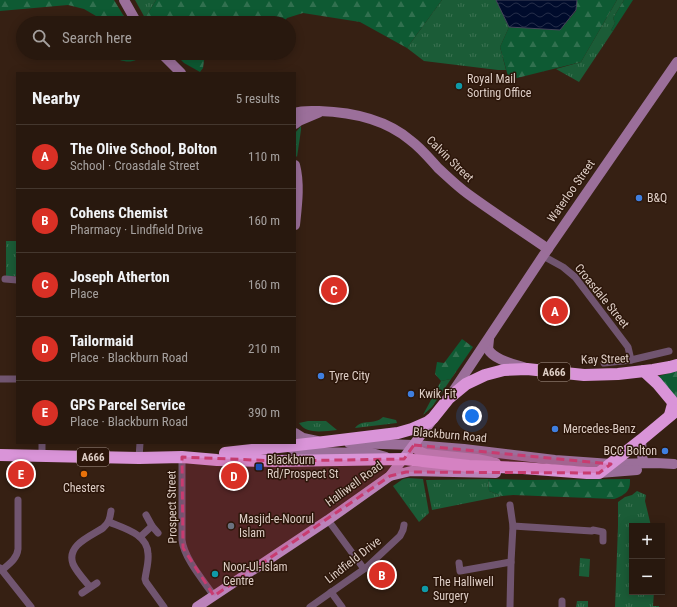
<!DOCTYPE html>
<meta charset="utf-8">
<style>
body{margin:0;font-family:"Roboto Condensed",sans-serif;background:#34251c;color:#f1f3f6}
.controls{position:absolute;right:12px;bottom:12px;display:grid;overflow:hidden;border-radius:0px;box-shadow:0 2px 10px #0003}
.controls button{width:36px;height:36px;display:grid;place-items:center;padding:0;border:0;border-bottom:1px solid #44372e;background:#28180e;color:#f1f3f6;font:20px sans-serif}
.you{position:absolute;left:472px;top:416px;width:14px;height:14px;margin:-10px;border:3px solid #fff;border-radius:50%;background:#1a73e8;box-shadow:0 0 0 6px #1a73e833}
.badge{display:grid;place-items:center;width:26px;height:26px;border-radius:50%;background:#d93025;color:#fff;font-size:13px;font-weight:700}
.pin{position:absolute;translate:-50% -50%;border:2px solid #fff;box-shadow:0 1px 4px #0006}
.list{margin:0;padding:0;list-style:none}
h2{display:flex;justify-content:space-between;align-items:center;height:52px;margin:0;padding:0 16px;font-size:17px}
h2 small{font-size:13px;font-weight:400;color:#a5a09e}
.list li{display:grid;grid-template-columns:26px 1fr auto;gap:12px;align-items:center;box-sizing:border-box;height:64px;padding:0 16px;border-top:1px solid #44372e}
.list b{display:block;font-size:15px;white-space:nowrap}
.list p{margin:0;font-size:13px;white-space:nowrap;color:#a5a09e}
.list em{font-size:13px;font-style:normal;color:#a5a09e}
.icon{flex:none;width:22px;height:22px;fill:none;stroke:currentColor;stroke-width:2;stroke-linecap:round;stroke-linejoin:round}
.map{position:relative;flex:none;width:677px;height:607px;overflow:hidden}
.search{position:absolute;background:#28180e;box-shadow:0 2px 10px #0003;left:16px;top:16px;width:280px;height:44px;display:flex;align-items:center;gap:10px;box-sizing:border-box;padding:0 14px;border-radius:22px;color:#a5a09e;font-size:15px}
.panel{position:absolute;background:#28180e;box-shadow:0 2px 10px #0003;left:16px;top:72px;width:280px;height:372px;border-radius:0px}
.map>svg:first-child{display:block}
.grass{fill:url(#grass-tufts)}
.forest{fill:url(#forest-firs)}
.water{fill:url(#water-waves);stroke:#43465a}
.lines{fill:none;stroke-linecap:round;stroke-linejoin:round}
.street{stroke:#715570;stroke-width:7}
.secondary{stroke:#9b6f9a;stroke-width:10}
.primary{stroke:#bb83ba;stroke-width:10}
.highway{stroke:#d994d8;stroke-width:12}
.marked{fill:#c83c70;fill-opacity:0.2;stroke:#c83c70;stroke-width:3;stroke-dasharray:8 5;stroke-linejoin:round}
.culture-dot{fill:#0f9aa8;stroke:#2c160a;stroke-width:1.5}
.shop-dot{fill:#3f7fe0;stroke:#2c160a;stroke-width:1.5}
.transit-dot{fill:#1a4fb4;stroke:#2c160a;stroke-width:1.5}
.food-dot{fill:#e8710a;stroke:#2c160a;stroke-width:1.5}
.worship-dot{fill:#6b7280;stroke:#2c160a;stroke-width:1.5}
.labels{text-anchor:middle;dominant-baseline:central;stroke-width:3;stroke-linejoin:round;paint-order:stroke}
.shield{fill:#2c160a;stroke:#a9978e;stroke-width:1}
.shield-label{font-size:11px;font-weight:bold;fill:#decec6}
.poi-label{font-size:12px;fill:#decec6;stroke:#2c160a;text-anchor:start}
.street-label{font-size:12px;fill:#decec6;stroke:#2c160a}
</style>
<div class="map">
<svg width="677" height="607" viewBox="0 0 677 607">
<defs>
<pattern id="grass-tufts" width="24" height="20" patternUnits="userSpaceOnUse"><rect width="24" height="20" fill="#1b5c37"/><path d="M3 7l-1-3M5 7V3M7 7l1-3M15 17l-1-3M17 17v-4M19 17l1-3" fill="none" stroke="#3c7252"/></pattern>
<pattern id="forest-firs" width="22" height="20" patternUnits="userSpaceOnUse"><rect width="22" height="20" fill="#0e5a33"/><path d="M5 1l3.5 6h-7zM16 11l3.5 6h-7z" fill="#31704f"/></pattern>
<pattern id="water-waves" width="16" height="10" patternUnits="userSpaceOnUse"><rect width="16" height="10" fill="#000b2c"/><path d="M0 5q4-4 8 0t8 0" fill="none" stroke="#252d49"/></pattern>
</defs>
<rect width="100%" height="100%" fill="#362013"/>
<g class="grass">
<polygon points="135,0 156,0 145,18"/>
<polygon points="442,0 496,0 509,27 500,47 506,70 498,70 424,61 407,48"/>
<polygon points="617,0 624,0 613,18 615,23 611,30 613,31 579,82 556,69 581,62"/>
<polygon points="301,126 301,130 297,157 295,155 295,133"/>
<rect x="6" y="241" width="11" height="35"/>
<polygon points="451,379 432,407 423,415 441,381"/>
<path d="M383,417L396,420L397,423L355,428C363,418 373,426 383,417Z"/>
<path d="M308,421H326L337,430C324,431 307,435 299,423Z"/>
<polygon points="408,478 423,479 429,513 419,522 393,486 403,479"/>
<polygon points="488,479 489,491 502,496 432,510 426,480"/>
<polygon points="637,491 646,495 645,501 651,526 632,526 632,592 654,592 653,606 659,606 659,607 615,607 618,526 618,502 625,497 632,495"/>
<polygon points="580,558 590,559 589,577 579,576"/>
<polygon points="577,601 588,601 588,607 576,607"/>
</g>
<g class="forest">
<polygon points="0,0 114,0 128,23 102,23 96,16 84,9 68,5 0,11"/>
<polygon points="156,0 442,0 407,48 360,22 303,13 287,18 283,23 149,23 145,18"/>
<polygon points="577,0 617,0 581,62 509,80 500,47 509,27 560,30 576,11"/>
<polygon points="624,0 633,0 613,31 611,30 615,23 613,18"/>
<path d="M117,53H142C139,62 128,63 120,60Z"/>
<polygon points="174,53 205,53 203,68 200,72 184,63"/>
<polygon points="462,339 473,347 451,379 441,381 435,374 437,362 444,363"/>
<polygon points="677,371 677,403 659,379 659,376"/>
<path d="M488,479L528,480L630,479C630,483 630,487 628,490C626,494 618,498 614,499L513,495L502,496L489,491Z"/>
</g>
<polygon class="water" points="496,0 577,0 576,10 560,30 509,27"/>
<g class="lines">
<g class="street">
<polyline points="543,256 563,267 575,277 628,347 631,360"/>
<polyline points="5,279 17,280"/>
<polyline points="604,363 631,360 669,351"/>
<polyline points="0,379 17,379"/>
<polyline points="42,456 42,443"/>
<path d="M182,457V540C184,558 203,580 214,596"/>
<polyline points="139,458 140,443"/>
<polyline points="146,515 152,526 158,533"/>
<polyline points="328,520 364,569"/>
<path d="M109,522C123,528 148,534 148,554C149,562 146,571 145,579L146,582L164,607"/>
<polyline points="513,526 592,531 593,530 603,532 603,541"/>
<polyline points="140,537 152,526"/>
<polyline points="459,563 460,571 511,562"/>
<polyline points="0,568 31,607"/>
<path d="M2,570C9,564 17,559 18,549V500"/>
<path d="M90,587C85,581 76,571 73,564C66,545 91,536 103,528C109,523 110,518 111,511"/>
<polyline points="331,592 342,607"/>
<polyline points="82,593 97,583"/>
<polyline points="310,607 367,567 400,536 403,530 404,525"/>
<polyline points="510,607 511,562 513,526 510,505"/>
<polyline points="562,607 562,601"/>
</g>
<g class="secondary">
<polyline points="124,0 137,23"/>
<polyline points="161,53 181,73"/>
<path d="M295,113C303,110 311,111 319,111C351,112 385,119 410,140C421,148 429,158 438,168C448,177 457,186 468,194C494,213 522,231 548,249"/>
<polyline points="295,124 299,121 318,113"/>
<path d="M295,165C300,184 297,206 295,225"/>
<path d="M489,339L488,349C494,360 514,364 526,368"/>
<polyline points="452,393 543,256 677,62"/>
<polyline points="295,433 303,438 317,441"/>
<polyline points="641,440 642,456 644,463"/>
<polyline points="349,443 414,445 464,449 555,460 611,464 656,463 674,464"/>
<polyline points="286,445 294,450 304,452 372,453 386,457"/>
<polyline points="599,473 637,470"/>
</g>
<g class="primary">
<path d="M414,445C417,451 420,452 426,454L477,459L496,463"/>
<polyline points="390,476 411,471 496,473"/>
<polyline points="197,607 328,520 390,476 433,419"/>
</g>
<g class="highway">
<polyline points="644,371 657,383 672,401 673,404 670,415"/>
<polyline points="225,453 324,442 398,433 412,429 428,422 433,418 449,398 466,384 485,375 504,370 527,369 584,375 618,374 653,370 670,367 677,365"/>
<polyline points="0,455 139,458 182,457 217,460 278,461 404,459 469,466 523,468 587,473 599,473 641,440 677,410"/>
</g>
</g>
<path class="marked" d="M414,445L611,464L599,473L406,472L390,476L214,596L183,548L182,457L278,461L404,459Z"/>
<g class="culture-dot">
<circle cx="459" cy="86" r="4"/>
<circle cx="215" cy="574" r="4"/>
<circle cx="425" cy="589" r="4"/>
</g>
<g class="shop-dot">
<circle cx="639" cy="198" r="4"/>
<circle cx="321" cy="376" r="4"/>
<circle cx="411" cy="394" r="4"/>
<circle cx="555" cy="429" r="4"/>
<circle cx="665" cy="451" r="4"/>
</g>
<rect class="transit-dot" x="255" y="463" width="8" height="8" rx="2"/>
<circle class="food-dot" cx="84" cy="474" r="4"/>
<circle class="worship-dot" cx="231" cy="526" r="4"/>
<g class="labels">
<g class="shield">
<rect x="538" y="363" width="32" height="18" rx="3"/>
<rect x="77" y="448" width="32" height="18" rx="3"/>
</g>
<g class="shield-label">
<text x="554" y="372">A666</text>
<text x="93" y="457">A666</text>
</g>
<g class="poi-label">
<text x="467" y="79">Royal Mail<tspan x="467" dy="14">Sorting Office</tspan></text>
<text x="647" y="198">B&amp;Q</text>
<text x="329" y="376">Tyre City</text>
<text x="419" y="394">Kwik Fit</text>
<text x="563" y="429">Mercedes-Benz</text>
<text x="657" y="451" text-anchor="end">BCC Bolton</text>
<text x="267" y="460">Blackburn<tspan x="267" dy="14">Rd/Prospect St</tspan></text>
<text x="84" y="488" text-anchor="middle">Chesters</text>
<text x="239" y="519">Masjid-e-Noorul<tspan x="239" dy="14">Islam</tspan></text>
<text x="223" y="567">Noor-Ul-Islam<tspan x="223" dy="14">Centre</tspan></text>
<text x="433" y="582">The Halliwell<tspan x="433" dy="14">Surgery</tspan></text>
</g>
<g class="street-label">
<text transform="translate(450 159) rotate(44)">Calvin Street</text>
<text transform="translate(571 191) rotate(-55)">Waterloo Street</text>
<text transform="translate(602 296) rotate(51)">Croasdale Street</text>
<text transform="translate(605 359) rotate(-2)">Kay Street</text>
<text transform="translate(450 435) rotate(5)">Blackburn Road</text>
<text transform="translate(354 484) rotate(-36)">Halliwell Road</text>
<text transform="translate(172 507) rotate(-91)">Prospect Street</text>
<text transform="translate(353 560) rotate(-38)">Lindfield Drive</text>
</g>
</g>
</svg>
<div class="controls">
<button>+</button>
<button>−</button>
</div>
<div class="you"></div>
<div class="pin badge" style="left:555px;top:311px">A</div>
<div class="pin badge" style="left:382px;top:575px">B</div>
<div class="pin badge" style="left:334px;top:290px">C</div>
<div class="pin badge" style="left:234px;top:476px">D</div>
<div class="pin badge" style="left:21px;top:474px">E</div>
<div class="search"><svg class="icon" aria-label="search" viewBox="0 0 24 24"><circle cx="10" cy="10" r="6"/><path d="M15 15l6 6"/></svg>Search here</div>
<section class="panel">
<h2>Nearby<small>5 results</small></h2>
<ul class="list">
<li><span class="badge">A</span><div><b>The Olive School, Bolton</b><p>School · Croasdale Street</p></div><em>110 m</em></li>
<li><span class="badge">B</span><div><b>Cohens Chemist</b><p>Pharmacy · Lindfield Drive</p></div><em>160 m</em></li>
<li><span class="badge">C</span><div><b>Joseph Atherton</b><p>Place</p></div><em>160 m</em></li>
<li><span class="badge">D</span><div><b>Tailormaid</b><p>Place · Blackburn Road</p></div><em>210 m</em></li>
<li><span class="badge">E</span><div><b>GPS Parcel Service</b><p>Place · Blackburn Road</p></div><em>390 m</em></li>
</ul>
</section>
</div>
